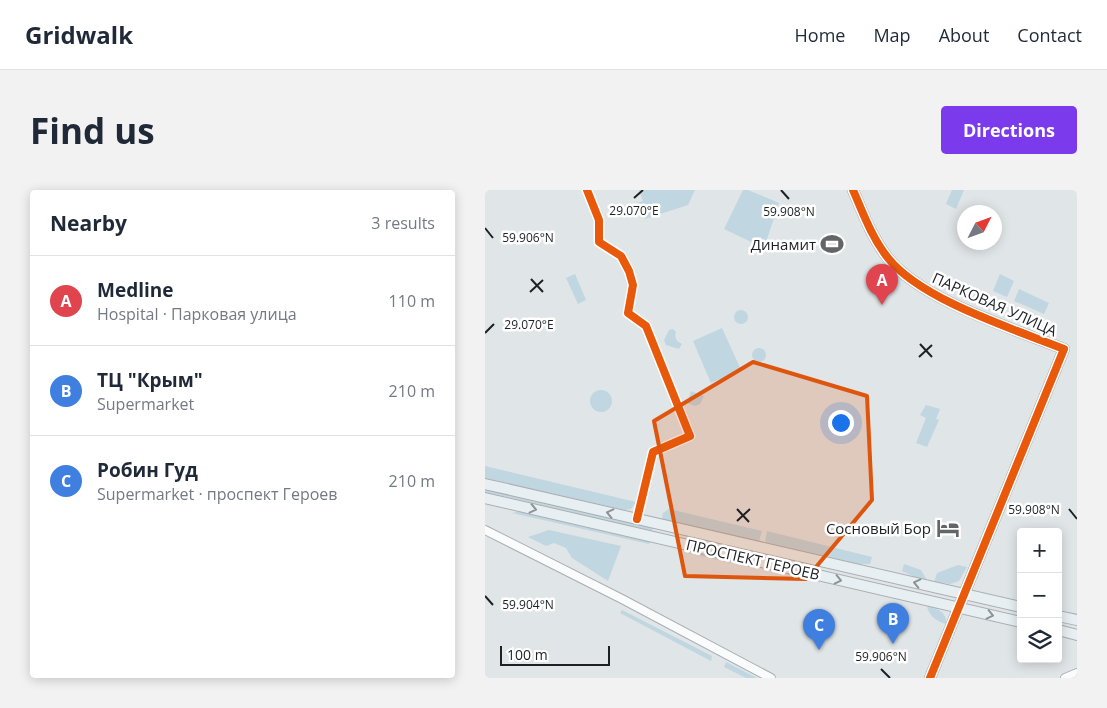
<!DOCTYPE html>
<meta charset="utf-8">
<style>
body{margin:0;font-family:"Open Sans",sans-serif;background:#f2f2f3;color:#1f2937}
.controls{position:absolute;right:15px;bottom:15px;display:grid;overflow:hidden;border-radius:5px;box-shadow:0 2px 12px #0003}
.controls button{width:45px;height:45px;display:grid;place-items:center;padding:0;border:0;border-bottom:1px solid #e0e1e3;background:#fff;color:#1f2937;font:25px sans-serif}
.compass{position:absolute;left:472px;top:15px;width:45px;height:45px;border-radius:50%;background:#fff;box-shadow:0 2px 12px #0003;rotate:48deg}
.scale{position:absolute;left:15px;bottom:12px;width:110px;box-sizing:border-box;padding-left:5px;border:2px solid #1e2123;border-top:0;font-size:14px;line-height:18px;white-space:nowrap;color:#1e2123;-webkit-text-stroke:4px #fff;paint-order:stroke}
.you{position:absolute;left:355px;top:232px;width:18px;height:18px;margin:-12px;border:4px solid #fff;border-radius:50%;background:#1a73e8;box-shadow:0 0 0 8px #1a73e833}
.badge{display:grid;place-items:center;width:32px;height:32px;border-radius:50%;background:#7c3aed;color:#fff;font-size:16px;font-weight:700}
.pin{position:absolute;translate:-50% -41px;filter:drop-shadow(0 1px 2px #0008)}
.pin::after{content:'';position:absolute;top:26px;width:18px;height:15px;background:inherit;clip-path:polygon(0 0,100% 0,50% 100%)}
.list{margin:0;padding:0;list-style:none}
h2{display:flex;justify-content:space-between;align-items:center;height:65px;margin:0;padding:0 20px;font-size:21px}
h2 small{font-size:16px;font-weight:400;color:#747a83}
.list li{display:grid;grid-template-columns:32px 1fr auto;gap:15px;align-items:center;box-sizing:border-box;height:90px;padding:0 20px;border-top:1px solid #e0e1e3}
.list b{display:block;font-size:19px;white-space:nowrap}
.list p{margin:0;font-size:16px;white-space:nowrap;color:#747a83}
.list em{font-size:16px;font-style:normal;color:#747a83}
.icon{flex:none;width:28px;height:28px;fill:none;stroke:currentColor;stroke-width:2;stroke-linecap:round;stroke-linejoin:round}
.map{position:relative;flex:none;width:592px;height:488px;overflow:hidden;border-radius:5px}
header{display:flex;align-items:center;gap:30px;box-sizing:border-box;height:70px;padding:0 25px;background:#fff;border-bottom:1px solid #e0e1e3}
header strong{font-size:24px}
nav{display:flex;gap:28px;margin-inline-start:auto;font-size:18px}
.intro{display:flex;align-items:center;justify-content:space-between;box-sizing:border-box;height:120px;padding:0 30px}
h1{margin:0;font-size:35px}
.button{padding:12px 22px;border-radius:5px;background:#7c3aed;color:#fff;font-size:18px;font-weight:700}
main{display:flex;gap:30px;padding:0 30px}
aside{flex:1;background:#fff;border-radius:5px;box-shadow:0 2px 12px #0003}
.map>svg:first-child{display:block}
.green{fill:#c0d6e0}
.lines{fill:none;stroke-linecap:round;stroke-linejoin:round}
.street-casing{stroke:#aaaeb0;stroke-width:10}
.secondary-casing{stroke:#aaaeb0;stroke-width:12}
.street{stroke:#fafbfc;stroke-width:8}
.secondary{stroke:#e8eff2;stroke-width:10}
.cycleway-casing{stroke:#fff;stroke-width:11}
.cycleway{stroke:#e8590c;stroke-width:8}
.oneway{stroke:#8d9295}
.marked{fill:#de560d;fill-opacity:0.2;stroke:#de560d;stroke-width:4;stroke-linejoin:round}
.ticks{fill:none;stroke:#1e2123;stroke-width:2}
.labels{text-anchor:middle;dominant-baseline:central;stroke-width:5;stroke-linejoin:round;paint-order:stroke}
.poi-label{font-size:15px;fill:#1e2123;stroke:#fff;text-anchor:end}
.street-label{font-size:15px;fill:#1e2123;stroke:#fff}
.ticks-label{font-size:12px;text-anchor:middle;fill:#1e2123;stroke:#fff;stroke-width:5;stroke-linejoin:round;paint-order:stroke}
</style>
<header>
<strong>Gridwalk</strong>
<nav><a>Home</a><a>Map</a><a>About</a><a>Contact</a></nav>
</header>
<div class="intro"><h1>Find us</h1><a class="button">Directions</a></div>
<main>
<aside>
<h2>Nearby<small>3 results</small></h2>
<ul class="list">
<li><span class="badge" style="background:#e0444e">A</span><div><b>Medline</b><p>Hospital · Парковая улица</p></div><em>110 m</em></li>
<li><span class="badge" style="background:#3f7fe0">B</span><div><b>ТЦ &quot;Крым&quot;</b><p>Supermarket</p></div><em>210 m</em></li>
<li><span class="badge" style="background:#3f7fe0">C</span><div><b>Робин Гуд</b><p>Supermarket · проспект Героев</p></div><em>210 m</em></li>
</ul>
</aside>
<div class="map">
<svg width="592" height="488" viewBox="0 0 592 488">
<rect width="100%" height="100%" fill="#e0e5e8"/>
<g class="green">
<polygon points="154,0 210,0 203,15 160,29 151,13 158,11"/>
<polygon points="258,0 263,0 294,13 279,58 239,39"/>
<polygon points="467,0 479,0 471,19 461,14"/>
<polygon points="90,84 101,110 93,114 81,88"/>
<polygon points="515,84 529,91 522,107 508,101"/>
<polygon points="534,99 564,113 559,124 529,111"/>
<circle cx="256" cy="127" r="7"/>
<polygon points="237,138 256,180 226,193 208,151"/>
<polygon points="188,139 191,142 190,146 192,151 197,154 194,159 181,155 179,150 184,140"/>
<circle cx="274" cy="165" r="7"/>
<circle cx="116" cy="211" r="11"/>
<polygon points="206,201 219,206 215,214 210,216 202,213"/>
<polygon points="441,215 455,219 451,229 454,230 442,257 431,253 441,228 435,225"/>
<polygon points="0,276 151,312 146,319 140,320 0,288"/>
<polygon points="0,298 168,338 167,341 0,302"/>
<polygon points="184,319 277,341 274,351 177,329 178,323"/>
<polygon points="37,321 165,351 164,354 27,323"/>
<polygon points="64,340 136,356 123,391 87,368 81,358 69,353 61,356 43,347"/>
<polygon points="282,341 387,367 385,374 369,374 280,353"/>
<polygon points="204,360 269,374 268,378 203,363"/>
<polygon points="419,374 436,380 442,390 432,388 417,381"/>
<polygon points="473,375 482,377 474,391 465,394 449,392 452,383"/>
<path d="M442,416C452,418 462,422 461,434C452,432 443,425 442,416Z"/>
<polygon points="137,420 227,466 226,471 135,423"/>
<polygon points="241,472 272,488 261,488 239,477"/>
</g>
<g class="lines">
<defs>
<g id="street">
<polyline points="102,0 114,30 114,52 136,66 144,81 148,95 143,123 161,136 205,246 168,262 152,329"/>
<polyline points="0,340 137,409 286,488"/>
<polyline points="580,488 592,483"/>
</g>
<g id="secondary">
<path d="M368,0C378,23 387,48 403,68C436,110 529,139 579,159L445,488"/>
<polyline points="0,294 536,417"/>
<polyline points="0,308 536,432"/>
<polyline points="573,426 592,430"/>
<polyline points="573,440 592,445"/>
</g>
</defs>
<use href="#street" class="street-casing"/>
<use href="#secondary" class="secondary-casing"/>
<use href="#street" class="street"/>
<use href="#secondary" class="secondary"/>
<defs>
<g id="cycleway">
<polyline points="102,0 114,30 114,52 136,66 144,81 148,95 143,123 161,136 205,246 168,262 152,329"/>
<path d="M368,0C378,23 387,48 403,68C436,110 529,139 579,159L445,488"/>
</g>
</defs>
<use href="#cycleway" class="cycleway-casing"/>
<use href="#cycleway" class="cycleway"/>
</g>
<defs><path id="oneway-chevron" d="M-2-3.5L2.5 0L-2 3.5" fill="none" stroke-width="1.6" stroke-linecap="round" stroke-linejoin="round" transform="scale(1.25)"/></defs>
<g class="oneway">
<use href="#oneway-chevron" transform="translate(48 319) rotate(13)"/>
<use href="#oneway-chevron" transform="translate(125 323) rotate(-167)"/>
<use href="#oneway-chevron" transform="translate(353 390) rotate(13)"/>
<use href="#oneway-chevron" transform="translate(432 393) rotate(-167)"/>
<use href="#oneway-chevron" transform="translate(505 425) rotate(13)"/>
</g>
<path class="marked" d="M268,172L382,206L387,310L321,389L200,386L169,231Z"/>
<path class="ticks" d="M296,0L304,9M149,8L158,0M0,38L8,48M46,89L58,102M45,102L58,90M0,143L9,134M435,154L447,167M434,167L447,155M252,319L264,332M584,319L592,329M252,331L265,319M0,406L8,415M396,479L405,488"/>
<defs>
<symbol id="stadium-bare" viewBox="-9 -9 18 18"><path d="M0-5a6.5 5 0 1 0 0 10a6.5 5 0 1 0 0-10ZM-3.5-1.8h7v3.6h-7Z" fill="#626668" stroke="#fff" stroke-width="2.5" paint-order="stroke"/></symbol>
<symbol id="hotel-bare" viewBox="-9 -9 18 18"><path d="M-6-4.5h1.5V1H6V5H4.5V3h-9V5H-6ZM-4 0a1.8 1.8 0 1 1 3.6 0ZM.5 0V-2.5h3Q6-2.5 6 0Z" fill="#626668" stroke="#fff" stroke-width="2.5" paint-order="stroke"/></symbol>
</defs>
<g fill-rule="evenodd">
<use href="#stadium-bare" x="331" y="38" width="32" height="32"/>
<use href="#hotel-bare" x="447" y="322" width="32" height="32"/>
</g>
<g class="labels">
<g class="poi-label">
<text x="331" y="54">Динамит</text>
<text x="446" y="338">Сосновый Бор</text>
</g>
<g class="street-label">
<text transform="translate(510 114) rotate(24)">ПАРКОВАЯ УЛИЦА</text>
<text transform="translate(268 369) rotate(13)">ПРОСПЕКТ ГЕРОЕВ</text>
</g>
</g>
<g class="ticks-label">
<text x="149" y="25">29.070°E</text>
<text x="304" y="26">59.908°N</text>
<text x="43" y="52">59.906°N</text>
<text x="44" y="139">29.070°E</text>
<text x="549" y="324">59.908°N</text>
<text x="43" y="419">59.904°N</text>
<text x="396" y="471">59.906°N</text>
</g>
</svg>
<div class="controls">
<button>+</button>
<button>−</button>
<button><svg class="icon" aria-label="layers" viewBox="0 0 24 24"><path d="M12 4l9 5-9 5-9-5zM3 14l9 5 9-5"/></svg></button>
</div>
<svg class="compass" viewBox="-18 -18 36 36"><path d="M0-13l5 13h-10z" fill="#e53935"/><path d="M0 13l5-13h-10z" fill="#747a83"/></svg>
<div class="scale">100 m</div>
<div class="you"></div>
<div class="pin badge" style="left:397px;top:115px;background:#e0444e">A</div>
<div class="pin badge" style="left:408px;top:454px;background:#3f7fe0">B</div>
<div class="pin badge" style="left:334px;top:460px;background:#3f7fe0">C</div>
</div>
</main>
